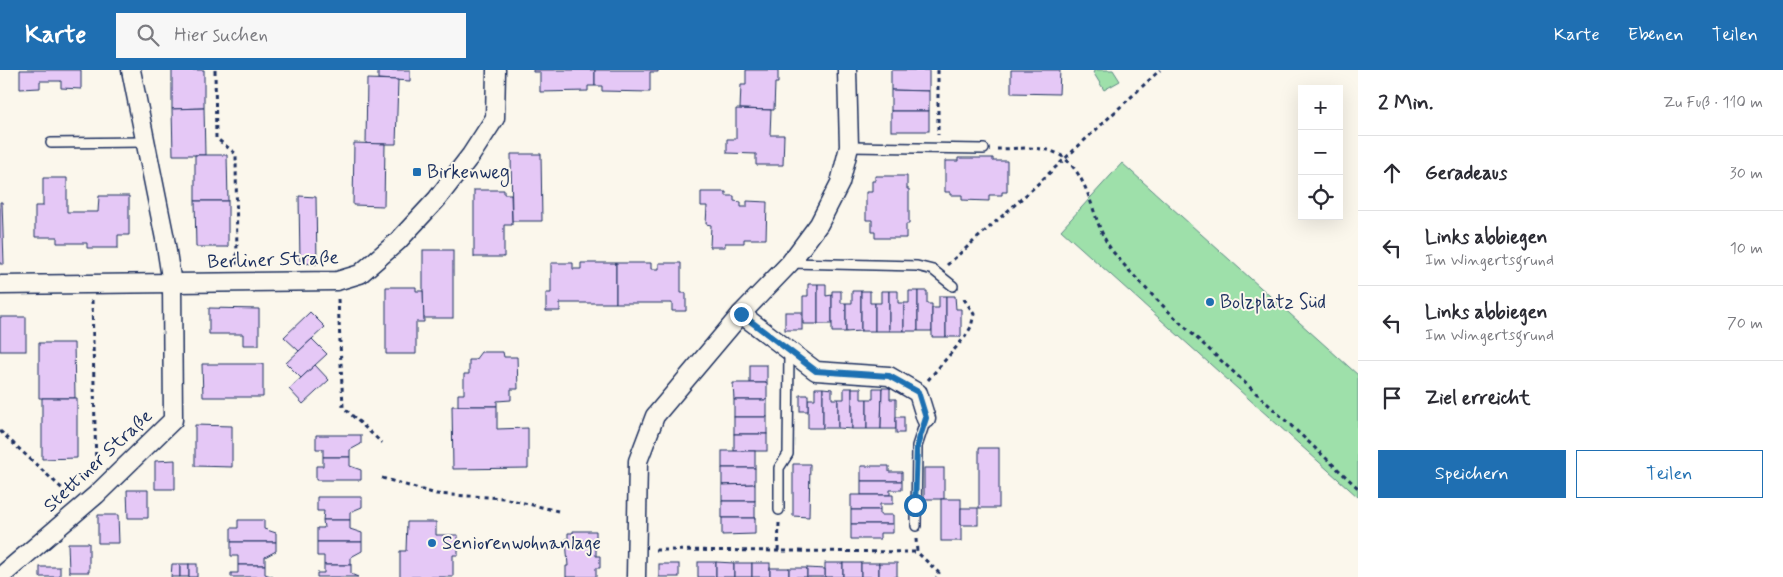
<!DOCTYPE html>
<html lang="de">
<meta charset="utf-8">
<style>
body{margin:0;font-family:Mynerve,sans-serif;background:#f7f7f7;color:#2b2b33}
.controls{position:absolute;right:15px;top:15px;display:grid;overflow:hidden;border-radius:0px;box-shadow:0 5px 20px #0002}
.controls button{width:45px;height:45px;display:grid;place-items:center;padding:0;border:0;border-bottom:1px solid #e1e1e2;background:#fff;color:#2b2b33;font:25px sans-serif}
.stop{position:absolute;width:15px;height:15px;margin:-11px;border:4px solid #1f6fb2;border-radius:50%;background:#fff}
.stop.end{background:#1f6fb2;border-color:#fff;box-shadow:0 1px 5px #0008}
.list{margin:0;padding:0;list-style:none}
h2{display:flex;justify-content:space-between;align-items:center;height:65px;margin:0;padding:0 20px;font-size:21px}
h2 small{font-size:16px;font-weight:400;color:#7c7c81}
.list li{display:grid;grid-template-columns:32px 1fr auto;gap:15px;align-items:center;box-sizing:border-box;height:75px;padding:0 20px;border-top:1px solid #e1e1e2}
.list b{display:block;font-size:19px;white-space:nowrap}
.list p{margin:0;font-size:16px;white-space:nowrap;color:#7c7c81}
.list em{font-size:16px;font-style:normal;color:#7c7c81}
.actions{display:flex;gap:10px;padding:15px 20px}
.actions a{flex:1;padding:11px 0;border:1px solid #1f6fb2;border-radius:0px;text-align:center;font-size:18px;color:#1f6fb2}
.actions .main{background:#1f6fb2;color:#fff}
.icon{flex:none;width:28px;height:28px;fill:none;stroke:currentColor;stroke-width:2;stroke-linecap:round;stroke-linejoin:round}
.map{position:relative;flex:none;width:1358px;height:507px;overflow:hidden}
header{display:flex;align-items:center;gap:30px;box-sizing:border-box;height:70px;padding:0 25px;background:#1f6fb2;color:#fff}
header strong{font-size:24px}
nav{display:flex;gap:28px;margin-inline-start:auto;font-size:18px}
.search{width:350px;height:45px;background:#f7f7f7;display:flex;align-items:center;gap:12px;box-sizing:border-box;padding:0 18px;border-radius:0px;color:#7c7c81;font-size:19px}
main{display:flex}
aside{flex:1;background:#fff}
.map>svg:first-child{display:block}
.green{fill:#9ee0aa;stroke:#5c8884}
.building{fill:#e5c8f6;stroke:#1b2f5e}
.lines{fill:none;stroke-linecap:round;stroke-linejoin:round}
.service-casing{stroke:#1b2f5e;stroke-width:12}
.minor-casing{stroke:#1b2f5e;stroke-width:21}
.path{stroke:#1b2f5e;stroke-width:3;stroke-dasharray:4 4;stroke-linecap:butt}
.service{stroke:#fbf7ec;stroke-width:9}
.minor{stroke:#fbf7ec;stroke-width:18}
.route{stroke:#1f6fb2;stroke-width:6}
.poi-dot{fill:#1f6fb2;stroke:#fbf7ec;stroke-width:2}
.labels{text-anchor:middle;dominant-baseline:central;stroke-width:4;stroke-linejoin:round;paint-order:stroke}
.poi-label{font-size:19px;fill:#1b2f5e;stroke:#fbf7ec;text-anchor:start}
.street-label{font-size:19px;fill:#1b2f5e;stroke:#fbf7ec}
</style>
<header>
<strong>Karte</strong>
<div class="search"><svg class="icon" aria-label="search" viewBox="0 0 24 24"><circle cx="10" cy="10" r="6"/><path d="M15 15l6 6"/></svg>Hier suchen</div>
<nav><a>Karte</a><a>Ebenen</a><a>Teilen</a></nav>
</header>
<main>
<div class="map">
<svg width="1358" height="507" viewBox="0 0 1358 507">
<rect width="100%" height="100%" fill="#fbf7ec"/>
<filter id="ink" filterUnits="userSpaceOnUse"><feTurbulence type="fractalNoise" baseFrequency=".02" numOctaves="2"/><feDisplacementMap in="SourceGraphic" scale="10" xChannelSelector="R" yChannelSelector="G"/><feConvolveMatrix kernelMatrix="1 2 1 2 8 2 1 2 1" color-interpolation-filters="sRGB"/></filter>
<g filter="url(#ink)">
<g class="green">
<polygon points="1096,0 1113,0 1120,11 1104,20 1093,2"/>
<polygon points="1122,93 1358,305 1358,427 1061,160"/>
</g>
<g class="building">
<polygon points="20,0 81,0 81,19 61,18 61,11 40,11 40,18 20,19"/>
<polygon points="172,0 204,0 204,38 172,39"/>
<polygon points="378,0 410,0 410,11 378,9"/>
<polygon points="533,0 595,0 595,16 588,16 588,21 540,22 540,2 533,2"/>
<polygon points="595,0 658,0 658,2 650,2 650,22 602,21 602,16 595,16"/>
<polygon points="746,0 778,0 778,13 775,13 774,40 740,39 741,15 746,15"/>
<polygon points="891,0 929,0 929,21 891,20"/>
<polygon points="1011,0 1060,0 1059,24 1011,23"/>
<polygon points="367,9 398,10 396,74 366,74"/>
<polygon points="891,20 929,21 929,41 891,41"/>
<polygon points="204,38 205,85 173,85 172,39"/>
<polygon points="736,39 771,40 770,65 784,65 783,95 756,95 756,84 727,83 727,69 736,69"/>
<rect x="891" y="41" width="38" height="20"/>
<polygon points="354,73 385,74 384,136 353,135"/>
<polygon points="511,84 541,84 542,151 512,151"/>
<polygon points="195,85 227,85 228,131 195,131"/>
<polygon points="958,88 993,88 993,91 1007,91 1007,122 1002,122 1002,125 989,125 989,131 962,130 962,125 950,125 950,122 945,122 945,91 958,91"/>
<polygon points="875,106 907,106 907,119 909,119 909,154 906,154 906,168 875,168 875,162 872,162 872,150 866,150 866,122 872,122 872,111 875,111"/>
<polygon points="43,108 67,108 67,142 98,142 99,126 129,126 129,165 118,165 118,178 87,178 87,173 57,173 57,167 35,167 35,136 43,136"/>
<polygon points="474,120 504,120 504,124 511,124 512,155 504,155 504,187 474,187"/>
<polygon points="701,122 726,122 726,126 734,126 734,131 741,132 741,137 747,137 747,131 767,132 766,169 744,169 744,173 725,173 725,177 710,177 711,155 706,154 707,136 701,136"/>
<polygon points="299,126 316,127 317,194 300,193"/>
<polygon points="195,131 228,131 228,177 196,177"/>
<polygon points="0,132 2,132 4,194 0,194"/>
<rect x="423" y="180" width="30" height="68"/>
<polygon points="551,193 573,193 573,199 581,199 581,193 616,193 616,233 560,233 560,241 546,241 546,223 551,223"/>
<polygon points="616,193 651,193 651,199 659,199 659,193 681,193 681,223 686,223 686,241 672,241 672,233 616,233"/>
<polygon points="808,214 818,214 818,254 803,254 803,226 808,226"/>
<polygon points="818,214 826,214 826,226 832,225 832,254 818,254"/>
<polygon points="386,217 416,217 416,221 423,221 424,252 416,252 416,284 386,284"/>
<polygon points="832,221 841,221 841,233 846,233 846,262 832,262"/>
<polygon points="852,221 861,221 861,261 846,262 846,233 852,233"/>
<polygon points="861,221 870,221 870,233 875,233 875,261 861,261"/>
<polygon points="881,221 889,221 889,261 875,261 875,233 881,233"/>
<polygon points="889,221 898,221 898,233 904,233 904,261 889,261"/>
<polygon points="909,221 918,221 918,261 904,261 904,233 909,233"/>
<polygon points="918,221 927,221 927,234 932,234 932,261 918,261"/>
<polygon points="939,226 946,226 946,267 932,267 932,238 939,238"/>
<polygon points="946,226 955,226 956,239 961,239 961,267 946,267"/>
<polygon points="209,238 259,239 259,275 243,275 243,264 209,264"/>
<polygon points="310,242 325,257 299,281 284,267"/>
<rect x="785" y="242" width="17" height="18"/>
<rect x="0" y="247" width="26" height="34"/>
<polygon points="312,269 327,284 301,308 286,293"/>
<polygon points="39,273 74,273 75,328 39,328"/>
<polygon points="481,282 503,282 504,287 517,287 518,319 511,319 511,330 497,331 497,336 458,336 458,324 464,324 464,304 469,304 469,290 475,290"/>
<polygon points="202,294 263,294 263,327 203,327"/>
<polygon points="315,295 329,310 303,334 289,319"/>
<rect x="750" y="295" width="17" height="18"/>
<polygon points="733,313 767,313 767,330 734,330"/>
<polygon points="815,318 823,318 823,358 808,358 808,329 815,329"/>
<polygon points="823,318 832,319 832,329 838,329 838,358 823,358"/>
<polygon points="844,318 852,318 852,359 838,358 838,329 844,329"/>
<polygon points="852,318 861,318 861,329 867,329 867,359 852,359"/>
<polygon points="873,318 882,318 881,359 867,359 867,329 873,329"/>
<polygon points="882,318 890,318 890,329 896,329 896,359 881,359"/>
<rect x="800" y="325" width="8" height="16"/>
<polygon points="42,328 77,328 77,388 42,389"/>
<rect x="734" y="330" width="33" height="17"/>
<polygon points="452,336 497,336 497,359 528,358 528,398 453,399"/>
<rect x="734" y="347" width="33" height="17"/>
<rect x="896" y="347" width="8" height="16"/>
<polygon points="195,355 232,356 232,397 195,396"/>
<rect x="734" y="364" width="33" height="17"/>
<polygon points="316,365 361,365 361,374 350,380 350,387 323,387 323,379 316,379"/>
<rect x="979" y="378" width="20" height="60"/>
<rect x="722" y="381" width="33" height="17"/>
<polygon points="323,387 350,387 350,396 361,400 361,410 316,410 316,396 323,396"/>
<polygon points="175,390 175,419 155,419 155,391"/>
<polygon points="793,394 810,394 809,447 793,446"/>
<polygon points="861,396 889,396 889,402 902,402 902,411 861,411"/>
<polygon points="722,398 755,398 755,414 722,415"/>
<rect x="924" y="398" width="20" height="31"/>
<polygon points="861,411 902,411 902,420 890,420 890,425 861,425"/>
<polygon points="755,414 755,431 722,431 722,415"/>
<polygon points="127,420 148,420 148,448 128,448"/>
<polygon points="851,425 893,425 893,434 880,434 880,440 851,440"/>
<polygon points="317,427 362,427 362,437 350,442 350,450 323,450 324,441 317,441"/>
<rect x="941" y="429" width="20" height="42"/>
<rect x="722" y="431" width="33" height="17"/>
<rect x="961" y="438" width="17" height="17"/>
<polygon points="851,440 880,440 880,445 893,445 893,454 851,454"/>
<polygon points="98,445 118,445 119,473 98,473"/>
<polygon points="722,448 755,448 755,464 722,465"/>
<polygon points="238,450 264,450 264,459 276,463 276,472 231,472 231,458 238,458"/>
<polygon points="323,450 350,450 350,459 362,463 362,472 317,472 317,458 324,458"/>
<polygon points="407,452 436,452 436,465 458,465 458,485 453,485 453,507 400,507 400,481 406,481"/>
<polygon points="851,454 893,454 893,463 880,463 880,469 851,469"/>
<polygon points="573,461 596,461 596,486 600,486 600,498 596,498 596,507 566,507 566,496 568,496 566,469 568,469 568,463 573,463"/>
<polygon points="231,472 276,472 276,481 265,487 265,495 238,495 238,486 231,486"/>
<polygon points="317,472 362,472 362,481 351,487 351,495 324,495 324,486 317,486"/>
<polygon points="68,473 89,473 89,502 69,502"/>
<rect x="698" y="492" width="18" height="15"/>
<polygon points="716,492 734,493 734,507 716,507"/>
<rect x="734" y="493" width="18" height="14"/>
<rect x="752" y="493" width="18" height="14"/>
<rect x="825" y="493" width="18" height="14"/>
<rect x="843" y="493" width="18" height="14"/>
<rect x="861" y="493" width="18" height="14"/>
<rect x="879" y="493" width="18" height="14"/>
<polygon points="172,494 180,494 180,507 171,507"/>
<rect x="180" y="494" width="9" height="13"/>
<rect x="189" y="494" width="8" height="13"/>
<rect x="659" y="494" width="20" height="13"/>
<polygon points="238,495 265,495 265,504 273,507 231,507 231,503 238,503"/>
<polygon points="324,495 351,495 351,504 358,507 317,507 317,503 324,503"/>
<rect x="40" y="497" width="20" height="10"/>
<rect x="770" y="498" width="19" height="9"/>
<rect x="789" y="498" width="18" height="9"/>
<polygon points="807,498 825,499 825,507 807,507"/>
</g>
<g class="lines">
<defs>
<g id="service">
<polyline points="51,73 145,72"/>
<polyline points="849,77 984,79"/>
<polyline points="790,193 917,196 933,200 953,216"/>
<polyline points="779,440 779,398 788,384 789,282"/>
<polyline points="916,456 917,376 926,349"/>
</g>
<g id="minor">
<polyline points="0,215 337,211 360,204 398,171 437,129 471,85 495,48 496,0"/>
<polyline points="741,244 816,301 889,306 918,323 926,349"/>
<polyline points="0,507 96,425 173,350 172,214 165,169 131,0"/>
<polyline points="636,507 638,391 655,346 741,244 790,193 819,154 840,113 849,77 847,0"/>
</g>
</defs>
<use href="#service" class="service-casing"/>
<use href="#minor" class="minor-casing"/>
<g class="path">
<polyline points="215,0 216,68 236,84 237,195"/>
<polyline points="938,0 938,65"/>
<path d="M997,79C1017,79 1046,74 1063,87C1094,112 1091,155 1114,183C1148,224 1188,260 1227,296C1271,337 1314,377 1358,418"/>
<polyline points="947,195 1028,123 1160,0"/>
<polyline points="338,229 343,337 382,373"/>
<polyline points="92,230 96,399"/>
<polyline points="928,310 965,267 971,257 974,244 962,226"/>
<polyline points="0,361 69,425"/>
<polyline points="382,408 436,424 503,428 558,441"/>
<polyline points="916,469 917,482 939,503 936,507"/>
<polyline points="655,480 917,482"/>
<polyline points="778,481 779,453"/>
</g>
<use href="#service" class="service"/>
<use href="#minor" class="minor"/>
</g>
</g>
<g class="lines" filter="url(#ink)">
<polyline class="route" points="741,244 816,301 889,306 918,322 926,348 917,376 915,435"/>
</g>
<g class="poi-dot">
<rect x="412" y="97" width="10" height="10" rx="2.5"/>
<circle cx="1210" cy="232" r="5"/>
<circle cx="432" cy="473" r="5"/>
</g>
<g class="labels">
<g class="poi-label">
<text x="427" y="102">Birkenweg</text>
<text x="1220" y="232">Bolzplatz Süd</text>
<text x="442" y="473">Seniorenwohnanlage</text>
</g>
<g class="street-label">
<text transform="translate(273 190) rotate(-2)">Berliner Straße</text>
<text transform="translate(98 391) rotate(-43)">Stettiner Straße</text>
</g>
</g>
</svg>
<div class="controls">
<button>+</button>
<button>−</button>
<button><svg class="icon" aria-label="locate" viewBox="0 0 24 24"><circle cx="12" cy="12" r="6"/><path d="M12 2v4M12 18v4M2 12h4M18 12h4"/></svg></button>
</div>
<div class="stop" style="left:915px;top:435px"></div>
<div class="stop end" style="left:741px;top:244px"></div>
</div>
<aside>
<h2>2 Min.<small>Zu Fuß · 110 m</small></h2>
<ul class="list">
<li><svg class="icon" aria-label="ahead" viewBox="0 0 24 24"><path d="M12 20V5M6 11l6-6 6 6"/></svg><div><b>Geradeaus</b></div><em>30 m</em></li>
<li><svg class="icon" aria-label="left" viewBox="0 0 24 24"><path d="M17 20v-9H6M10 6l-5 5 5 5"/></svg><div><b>Links abbiegen</b><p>Im Wingertsgrund</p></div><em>10 m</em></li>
<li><svg class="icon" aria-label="left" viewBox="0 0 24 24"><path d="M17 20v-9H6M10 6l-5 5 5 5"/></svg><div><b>Links abbiegen</b><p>Im Wingertsgrund</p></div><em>70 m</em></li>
<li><svg class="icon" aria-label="arrive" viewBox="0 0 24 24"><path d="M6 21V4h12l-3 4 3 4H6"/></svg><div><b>Ziel erreicht</b></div></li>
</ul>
<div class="actions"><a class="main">Speichern</a><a>Teilen</a></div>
</aside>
</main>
